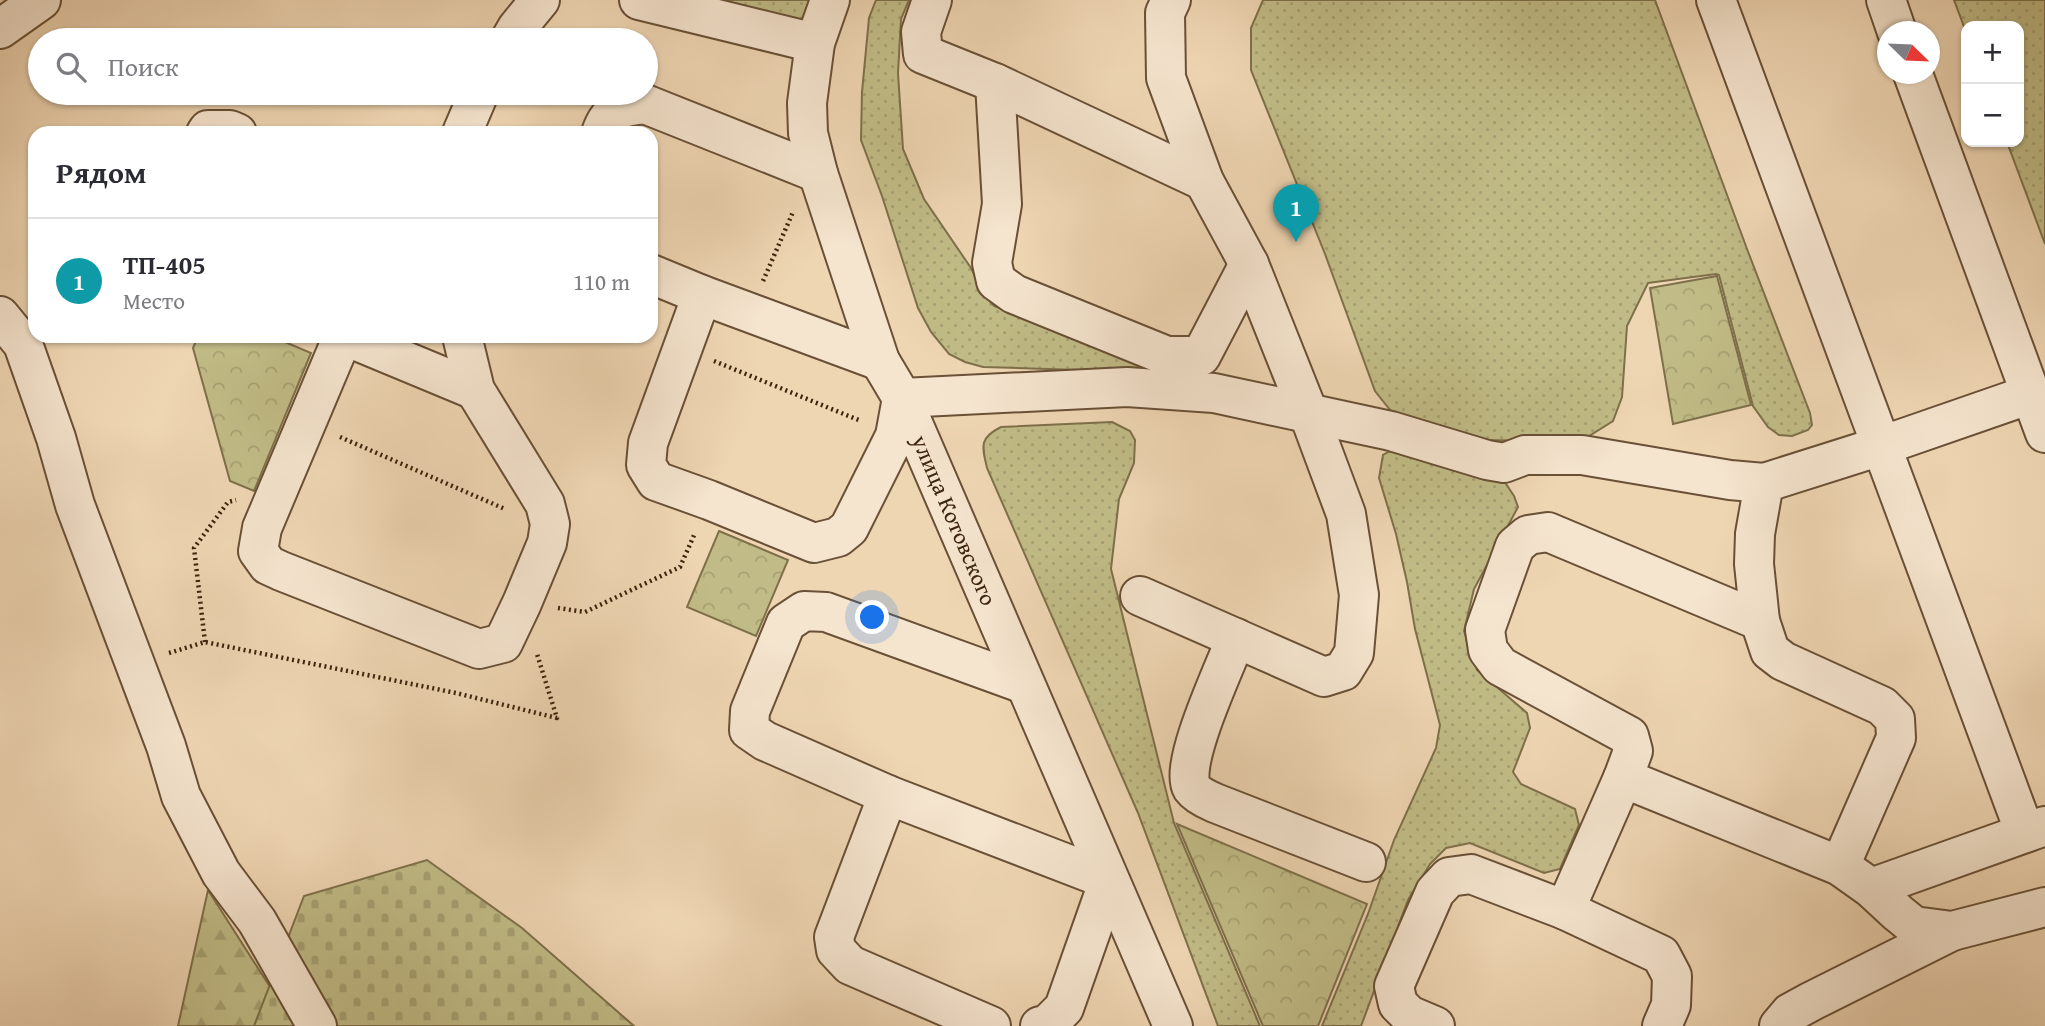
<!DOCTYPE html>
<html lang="ru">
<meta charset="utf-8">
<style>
body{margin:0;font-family:"Gentium Book Plus",serif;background:#f7f7f7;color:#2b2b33}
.controls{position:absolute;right:21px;top:21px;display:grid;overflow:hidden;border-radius:14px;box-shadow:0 2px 5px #0004}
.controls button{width:63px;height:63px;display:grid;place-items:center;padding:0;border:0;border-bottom:2px solid #e1e1e2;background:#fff;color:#2b2b33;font:35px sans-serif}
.compass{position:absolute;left:1877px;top:21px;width:63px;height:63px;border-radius:50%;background:#fff;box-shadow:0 2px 5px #0004;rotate:113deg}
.you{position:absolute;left:873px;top:618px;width:24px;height:24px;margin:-18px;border:5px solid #fff;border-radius:50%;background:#1a73e8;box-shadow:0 0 0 10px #1a73e833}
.badge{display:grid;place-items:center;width:46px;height:46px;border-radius:50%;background:#0b8043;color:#fff;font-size:23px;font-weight:700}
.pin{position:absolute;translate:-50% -58px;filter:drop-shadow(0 2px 4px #0008)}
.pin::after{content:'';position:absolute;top:37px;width:24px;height:21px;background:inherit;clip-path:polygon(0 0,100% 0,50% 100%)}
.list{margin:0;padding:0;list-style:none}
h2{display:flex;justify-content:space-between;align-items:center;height:91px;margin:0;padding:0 28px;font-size:30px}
h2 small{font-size:23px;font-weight:400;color:#7c7c81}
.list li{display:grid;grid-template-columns:46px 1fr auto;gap:21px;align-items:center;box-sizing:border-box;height:126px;padding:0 28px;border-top:2px solid #e1e1e2}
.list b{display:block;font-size:26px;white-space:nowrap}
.list p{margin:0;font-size:23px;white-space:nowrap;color:#7c7c81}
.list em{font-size:23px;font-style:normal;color:#7c7c81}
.icon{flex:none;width:38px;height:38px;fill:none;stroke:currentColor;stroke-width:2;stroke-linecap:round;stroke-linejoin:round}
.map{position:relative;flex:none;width:2045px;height:1026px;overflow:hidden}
.search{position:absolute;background:#fff;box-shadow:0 2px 5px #0004;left:28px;top:28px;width:630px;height:77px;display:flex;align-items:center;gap:18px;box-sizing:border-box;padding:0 24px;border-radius:38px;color:#7c7c81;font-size:26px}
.panel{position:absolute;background:#fff;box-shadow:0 2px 5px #0004;left:28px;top:126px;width:630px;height:217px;border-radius:21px}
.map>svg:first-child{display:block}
.grass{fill:url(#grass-dots);stroke:#7e704a;stroke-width:2}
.forest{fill:url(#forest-firs);stroke:#7e704a;stroke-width:2}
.cemetery{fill:url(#cemetery-stones);stroke:#7e704a;stroke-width:2}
.park{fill:url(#park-crowns);stroke:#7e704a;stroke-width:2}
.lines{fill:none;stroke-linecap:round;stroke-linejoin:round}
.minor-casing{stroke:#695036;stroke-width:42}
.path{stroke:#3c240d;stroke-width:4.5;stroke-dasharray:2 3.5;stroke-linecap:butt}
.minor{stroke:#f5e4ce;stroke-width:38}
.labels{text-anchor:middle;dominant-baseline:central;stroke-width:5;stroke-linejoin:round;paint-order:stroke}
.street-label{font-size:23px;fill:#3c240d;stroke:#f5e4ce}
</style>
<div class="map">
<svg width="2045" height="1026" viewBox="0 0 2045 1026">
<defs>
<pattern id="grass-dots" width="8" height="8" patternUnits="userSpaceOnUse" patternTransform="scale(1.75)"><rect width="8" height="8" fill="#c1bc87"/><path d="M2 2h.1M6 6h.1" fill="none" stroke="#a7a173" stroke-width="1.8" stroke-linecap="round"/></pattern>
<pattern id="forest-firs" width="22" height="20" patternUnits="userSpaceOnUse" patternTransform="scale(1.75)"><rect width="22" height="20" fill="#c1bc87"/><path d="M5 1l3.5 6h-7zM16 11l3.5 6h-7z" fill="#a7a173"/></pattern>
<pattern id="cemetery-stones" width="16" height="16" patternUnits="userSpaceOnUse" patternTransform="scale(1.75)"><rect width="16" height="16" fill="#c1bc87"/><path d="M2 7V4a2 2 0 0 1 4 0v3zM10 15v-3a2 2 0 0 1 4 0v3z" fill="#a7a173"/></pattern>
<pattern id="park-crowns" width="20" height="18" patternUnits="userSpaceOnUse" patternTransform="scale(1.75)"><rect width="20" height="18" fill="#c1bc87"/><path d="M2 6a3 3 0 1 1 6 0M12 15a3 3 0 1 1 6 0" fill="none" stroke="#a7a173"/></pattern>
</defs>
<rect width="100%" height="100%" fill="#efd6b3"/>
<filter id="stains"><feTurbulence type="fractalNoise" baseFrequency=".00286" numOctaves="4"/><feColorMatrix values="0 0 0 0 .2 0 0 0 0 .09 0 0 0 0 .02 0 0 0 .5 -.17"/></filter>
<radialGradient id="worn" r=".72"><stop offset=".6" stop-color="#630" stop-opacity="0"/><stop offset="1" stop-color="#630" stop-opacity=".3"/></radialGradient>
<g class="grass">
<polygon points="708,0 817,0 803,23"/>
<polygon points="876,0 909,0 901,19 898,73 903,149 924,199 971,268 984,295 994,306 1146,366 1148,370 1143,372 983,367 965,362 949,354 931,332 918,308 882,196 861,140 862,92 869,18"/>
<polygon points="1263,0 1655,0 1747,249 1810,413 1812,425 1808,430 1792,436 1779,435 1768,427 1753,406 1719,275 1716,274 1648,283 1627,326 1622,397 1613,421 1589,436 1566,441 1472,440 1394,415 1375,391 1325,254 1251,70 1251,28"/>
<polygon points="1954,0 2045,0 2045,244 2007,142 2019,142 2019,26 1966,26 1966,32"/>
<path d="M1112,422L1130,431L1135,440L1134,463L1119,499L1111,569L1174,823L1260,1026H1218L1138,813L987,468C982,446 979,438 1001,427Z"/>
<polygon points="1390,451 1456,471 1504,481 1514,496 1518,507 1474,589 1464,631 1477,670 1527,713 1530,728 1513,772 1521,784 1575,809 1579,825 1560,869 1544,873 1470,843 1446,848 1430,864 1408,900 1361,1026 1322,1026 1368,914 1394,840 1436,748 1440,725 1415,629 1407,582 1396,534 1379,478 1383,455"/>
</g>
<polygon class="forest" points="208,890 295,1026 178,1026"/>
<polygon class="cemetery" points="427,860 522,928 634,1026 254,1026 304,896"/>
<g class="park">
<polygon points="1717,276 1751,405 1673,424 1650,288"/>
<polygon points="198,336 271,336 311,353 254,491 230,481 193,348"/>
<polygon points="719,531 788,560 756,636 687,607"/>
<polygon points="1177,824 1367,904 1318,1026 1263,1026"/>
</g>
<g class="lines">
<defs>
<g id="minor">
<polyline points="639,0 815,43"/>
<polyline points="830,0 815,43 807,103 808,133 818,173 880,361 902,398 1173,1026"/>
<polyline points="932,0 921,32 923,54 995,83 1204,181"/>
<polyline points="1716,0 2025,833"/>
<polyline points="1886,0 1897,32"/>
<polyline points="0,29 41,0"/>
<polyline points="510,40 517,28 540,0"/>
<polyline points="1913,74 2045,433"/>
<polyline points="995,83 1002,204 992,263 996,281 1014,294 1167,356 1201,356 1249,264"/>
<polyline points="206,133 208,130 230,130 237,133"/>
<polyline points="462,133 479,93"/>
<path d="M601,133C610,108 621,107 645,104L818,173"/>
<polyline points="651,274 702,295 880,361"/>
<polyline points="702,295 648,443 646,465 656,481 709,500 814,543 838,537 849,528 895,436 902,398 1127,387 1214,393 1391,431 1487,460 1504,463 1525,455 1582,455 1730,480 1764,483 1755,534 1754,564 1760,621"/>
<polyline points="0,316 23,344 56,438 75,505 166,746 181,796 221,873 257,921 317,1026"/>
<polyline points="343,336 262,528 258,551 268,565 281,571 479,649 503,643 522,603 547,543 550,524 545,504 475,390 462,336"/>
<polyline points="345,336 475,390"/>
<polyline points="1764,483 1881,446 2031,394"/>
<polyline points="1140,596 1324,677 1343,671 1354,653 1359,595 1346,514 1308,412 1249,264 1204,181 1166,78 1165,13 1171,0"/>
<path d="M1236,638C1226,665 1178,765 1192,788C1197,795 1208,800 1215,803L1366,862"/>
<polyline points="1024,684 826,612 804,611 786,623 750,711 749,730 765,741 888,795 1109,880 1064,1008 1047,1025 1040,1026"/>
<polyline points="1623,778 1840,866 1871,888 1898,913 1914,926 1952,931 2045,907"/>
<polyline points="888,795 834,937 836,950 850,965 991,1026"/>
<polyline points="1871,888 2045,826"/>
<polyline points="1565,910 1623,778 1633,751 1629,736 1500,666 1488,650 1485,630 1515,546 1528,535 1548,532 1760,621 1770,651 1783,661 1882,706 1895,719 1896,738 1840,866"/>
<polyline points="1435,1026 1409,1015 1398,1004 1394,986 1435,892 1449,877 1471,874 1565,910 1661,955 1672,976 1671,1005 1662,1026"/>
<polyline points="1779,1026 1790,1013 1812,1001 1952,931"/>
</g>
</defs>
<use href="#minor" class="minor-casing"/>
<g class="path">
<polyline points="763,281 793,212"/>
<polyline points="714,361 861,421"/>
<polyline points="340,437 505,509"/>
<polyline points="558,608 585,612 680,567 695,533"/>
<polyline points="205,642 194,548 228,502 236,500"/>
<polyline points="169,653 205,642 456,693 557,718 537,654"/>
</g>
<use href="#minor" class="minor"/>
</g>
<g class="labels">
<g class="street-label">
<text transform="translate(955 520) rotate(67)">улица Котовского</text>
</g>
</g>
<rect width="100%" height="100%" filter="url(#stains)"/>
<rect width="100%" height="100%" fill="url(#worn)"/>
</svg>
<div class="controls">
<button>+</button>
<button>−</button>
</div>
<svg class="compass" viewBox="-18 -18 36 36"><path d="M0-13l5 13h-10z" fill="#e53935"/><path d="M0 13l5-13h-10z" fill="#7c7c81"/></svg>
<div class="you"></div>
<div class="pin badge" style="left:1296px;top:242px;background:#0f9aa8">1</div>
<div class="search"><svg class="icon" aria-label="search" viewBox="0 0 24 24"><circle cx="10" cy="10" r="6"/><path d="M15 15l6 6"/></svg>Поиск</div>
<section class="panel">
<h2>Рядом<small></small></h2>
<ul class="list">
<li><span class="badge" style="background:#0f9aa8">1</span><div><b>ТП-405</b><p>Место</p></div><em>110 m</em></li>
</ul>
</section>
</div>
